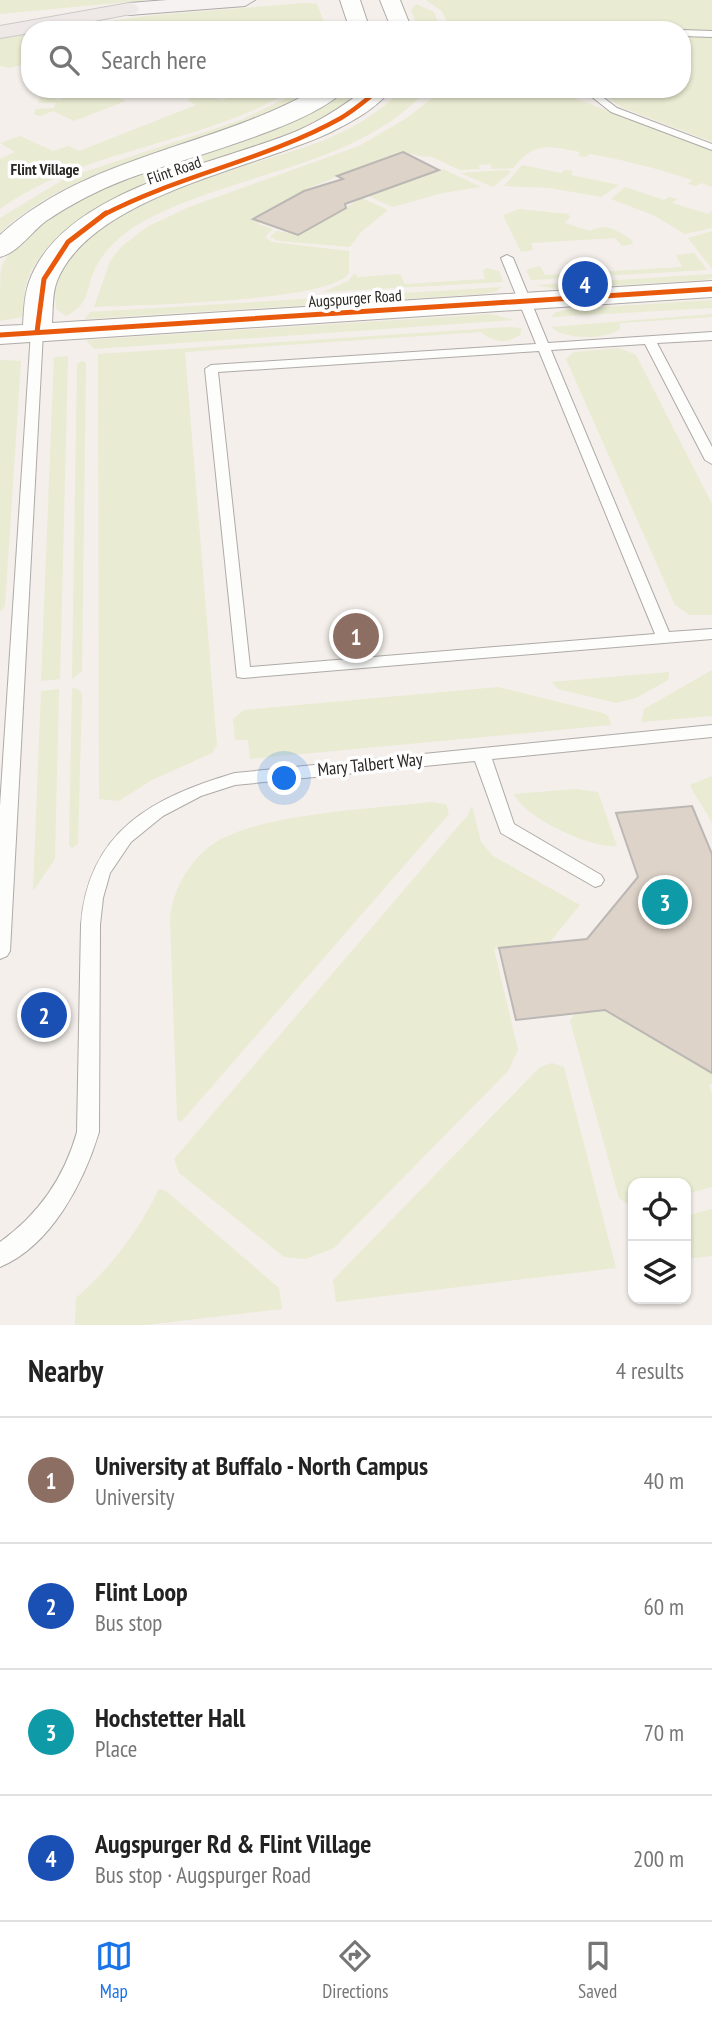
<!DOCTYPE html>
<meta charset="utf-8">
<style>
body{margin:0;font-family:"PT Sans Narrow",sans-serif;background:#f2f2f2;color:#222}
.controls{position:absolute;right:21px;bottom:21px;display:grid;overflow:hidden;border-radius:14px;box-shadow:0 2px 5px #0004}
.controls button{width:63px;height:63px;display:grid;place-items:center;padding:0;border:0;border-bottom:2px solid #e0e0e0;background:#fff;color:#222;font:35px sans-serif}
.you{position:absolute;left:285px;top:779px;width:24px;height:24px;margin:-18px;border:5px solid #fff;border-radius:50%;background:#1a73e8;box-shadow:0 0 0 10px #1a73e833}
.badge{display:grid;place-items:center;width:46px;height:46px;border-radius:50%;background:#1a73e8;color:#fff;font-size:23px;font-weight:700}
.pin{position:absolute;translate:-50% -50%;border:4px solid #fff;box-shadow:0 2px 7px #0006}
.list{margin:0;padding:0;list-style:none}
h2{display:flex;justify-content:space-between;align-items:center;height:91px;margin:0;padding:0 28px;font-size:30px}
h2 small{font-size:23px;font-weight:400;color:#767676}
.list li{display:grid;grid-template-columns:46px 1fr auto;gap:21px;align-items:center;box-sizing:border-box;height:126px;padding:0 28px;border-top:2px solid #e0e0e0}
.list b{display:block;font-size:26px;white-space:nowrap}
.list p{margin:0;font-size:23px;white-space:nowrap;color:#767676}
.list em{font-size:23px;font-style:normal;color:#767676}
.icon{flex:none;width:38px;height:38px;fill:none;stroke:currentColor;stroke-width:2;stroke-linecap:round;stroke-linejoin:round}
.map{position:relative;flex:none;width:712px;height:1325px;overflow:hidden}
.search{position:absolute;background:#fff;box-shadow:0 2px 5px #0004;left:21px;right:21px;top:21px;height:77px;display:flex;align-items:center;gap:18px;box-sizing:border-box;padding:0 24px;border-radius:28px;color:#767676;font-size:26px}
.sheet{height:595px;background:#fff}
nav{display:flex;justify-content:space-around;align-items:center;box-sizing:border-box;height:98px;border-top:2px solid #e0e0e0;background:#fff;font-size:19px;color:#767676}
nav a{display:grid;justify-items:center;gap:4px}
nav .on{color:#1a73e8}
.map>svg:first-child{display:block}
.green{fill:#e9ebd2}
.building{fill:#ded3c8;stroke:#bbb7b4;stroke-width:2}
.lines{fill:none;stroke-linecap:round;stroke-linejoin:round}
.service-casing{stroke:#aeaaa7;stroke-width:2}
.tertiary-casing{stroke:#aeaaa7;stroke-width:2}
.secondary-casing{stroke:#aeaaa7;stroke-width:2}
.primary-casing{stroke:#cccac8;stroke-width:2}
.service{fill:#fdfdfc;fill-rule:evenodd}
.tertiary{fill:#fdfdfc;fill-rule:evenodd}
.secondary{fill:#f6f2f2;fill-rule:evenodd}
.primary{fill:#eee8e7;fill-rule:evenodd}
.cycleway-far1-casing{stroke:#fefefe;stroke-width:7}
.cycleway-casing{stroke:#fefefe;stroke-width:9}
.cycleway-far1{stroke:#e8590c;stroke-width:4.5}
.cycleway{stroke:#e8590c;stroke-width:5}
.labels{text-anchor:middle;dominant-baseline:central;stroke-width:7;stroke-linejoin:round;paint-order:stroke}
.far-neighbourhood-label{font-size:16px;font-weight:bold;fill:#292623;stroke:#fefefe}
.far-street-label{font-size:16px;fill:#292623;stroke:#fefefe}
.street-label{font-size:18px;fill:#292623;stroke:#fefefe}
</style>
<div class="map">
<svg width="712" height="1325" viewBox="0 0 712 1325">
<rect width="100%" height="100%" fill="#f4efea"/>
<g class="green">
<polygon points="0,0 149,0 0,14"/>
<polygon points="426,0 712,0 712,32 450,30 442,11"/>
<polygon points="304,3 317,4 327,30 50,30 145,16"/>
<polygon points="416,4 434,12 441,30 419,30 411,10"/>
<polygon points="30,33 30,63 9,68 0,66 0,38"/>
<polygon points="682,36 712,36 712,142 623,108 595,89 682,89"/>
<polygon points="83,89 98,89 126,101 74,121 53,111 40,116 34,114 36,109 54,108 56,103 38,103 40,98 48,96 59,100"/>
<path d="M246,89H294C203,145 88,146 0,209V159L15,152L0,143L20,136L53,151L68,146L79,151L196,105L187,100L198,95L223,100Z"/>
<path d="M305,89H321C298,101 274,116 249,125C164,155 69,169 0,233V218L66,178L241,120Z"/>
<path d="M348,89H367L312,128L80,220C58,237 30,260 25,289C24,299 27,308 22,317L0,321C0,306 0,281 1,268C47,166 262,158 348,89Z"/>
<path d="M402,89H428C354,169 236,171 144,221C125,231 105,248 95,269C84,292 92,302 66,316L56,309C44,204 250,170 322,141C351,129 381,113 402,89Z"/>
<path d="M470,89L558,92L712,150V187L701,183L696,186L688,184L692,180C659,169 625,160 590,154L586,157L578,156L580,152C548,146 535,141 513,168L492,169L490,164L478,165L480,169L460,170L430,156L424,157L403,152L375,162L373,168L367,165L311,187L286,201L287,207L279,204L254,219L260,222L258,224L273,229L265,237L272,242L349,251V273C332,302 134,305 94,307L110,261L121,247L147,227L189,207L359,146L407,118L432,98Z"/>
<polygon points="522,165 561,173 565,170 573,171 571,175 619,185 601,197 550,188 504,186"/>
<polygon points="443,169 481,187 442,193 393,207 368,196 402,184 403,178 410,181"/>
<polygon points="507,170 511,172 493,187 460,173"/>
<polygon points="625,187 664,200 669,197 677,199 672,203 708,214 712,211 712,228 685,234 653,215 611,199"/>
<polygon points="362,198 388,210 361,232 350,247 279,241 270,237 277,231 299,235 324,220 323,214 330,217"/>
<path d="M519,209L568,214L570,217L565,223L590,231C607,222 616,231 631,239L633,244L622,246L615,238L531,243L533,250L521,252L503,215Z"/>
<polygon points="712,231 712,269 688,238"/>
<polygon points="694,253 707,270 531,280 526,270 540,266 545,275 682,267 676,255"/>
<polygon points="487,268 499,271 503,282 323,292 348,281 355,273 357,277 400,274 405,284 485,279 483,270"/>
<polygon points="712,274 712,278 703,280 555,289 536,285"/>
<polygon points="502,287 495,292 483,294 85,319 90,312"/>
<polygon points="712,300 712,308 551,317 556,312 571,309"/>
<polygon points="491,314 514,320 94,349 86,340"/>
<path d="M712,314V317L620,323V329C604,340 566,340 551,327Z"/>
<path d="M509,327L521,328V334C509,344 493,343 481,332L185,352L217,745L212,753L152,780L119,801L99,799L98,354Z"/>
<polygon points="619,348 636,355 712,504 712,615 690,615 675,605 566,359 574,352"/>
<polygon points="68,356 60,679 41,681 54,357"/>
<polygon points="0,360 21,361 5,606 0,612"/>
<polygon points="82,361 86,363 82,671 72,679 77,364"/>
<polygon points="712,670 712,716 641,722 644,709"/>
<polygon points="669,672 668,680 636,698 616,703 558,689 551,682"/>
<polygon points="498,687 603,713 608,716 611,725 250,759 248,740 235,740 233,719 244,710"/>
<polygon points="72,688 78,689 82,694 78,844 72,848 69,845"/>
<polygon points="59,689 55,859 33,891 41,691"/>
<path d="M712,776V824C705,807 696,799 690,785Z"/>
<path d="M575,789L598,792L617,846C592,849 524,818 514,794Z"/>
<path d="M431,802L446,804L449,814L181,1122L177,1119L170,917C174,887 190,859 216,842C264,813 374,809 431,802Z"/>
<polygon points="472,806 481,842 493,856 580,905 549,943 494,949 518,1050 508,1071 334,1248 306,1259 284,1257 179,1173 174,1159 467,816"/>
<polygon points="584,997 712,1073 712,1084 709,1085 712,1094 712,1187 686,1194 686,1183 633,1183 633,1208 619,1198 570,1021"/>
<polygon points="552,1063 564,1067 616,1268 336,1302 333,1280 540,1067"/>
<path d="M159,1189L166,1191L279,1288L282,1309L146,1325H75L76,1298C112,1266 138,1232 159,1189Z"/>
<polygon points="712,1209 712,1256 686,1259 686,1216"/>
</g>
<g class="building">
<polygon points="403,152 439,170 345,204 346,208 298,235 253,219 304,191 343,179 337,176"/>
<polygon points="692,806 712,854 712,1073 605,1010 516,1020 499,948 587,939 638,877 616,813"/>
</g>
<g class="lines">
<defs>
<g id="service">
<polygon points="682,30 712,31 712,37 682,36"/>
<polygon points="582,89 592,89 617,108 712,144 712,150 611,112"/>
<path d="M507,255L513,258L548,343L712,332V340L657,343L712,447V464L705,460L645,344L551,350L669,632L712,629V639L243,678L237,677L205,369L211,365L536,344L501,258ZM539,351L655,634L250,667L218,372Z"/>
<polygon points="37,328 43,332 10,951 7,956 0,959 0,806 31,332"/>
<path d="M712,725V737L492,759L514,824L601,875L604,880L601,885L595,887L501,833L475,761L235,785L201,796L163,816L131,842L110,873L103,898L100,925L99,1132C84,1182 51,1246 0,1267V1242C39,1214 64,1178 77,1132L81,925C88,831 153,797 235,773Z"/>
</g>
<g id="tertiary">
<polygon points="340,0 360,0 370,30 350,30"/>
<polygon points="380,0 400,0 412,30 392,30"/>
<path d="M316,89H344C320,124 172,162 127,179C98,190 71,204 46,221C30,233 19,252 0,257V235C89,154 214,148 316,89Z"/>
<path d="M365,89H391C378,108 351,122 331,132C254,169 91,196 57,281C52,294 53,309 52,323L712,281V297L0,344V326L23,325C24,311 24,296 29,282C61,192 207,166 287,135C316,124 341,108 365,89Z"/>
</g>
<polygon id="secondary" points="167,0 255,0 245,6 129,15 119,9 129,3"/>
<polygon id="primary" points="129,3 136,5 139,9 136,13 47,30 30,30 30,33 0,38 0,26"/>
</defs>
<use href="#service" class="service-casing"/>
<use href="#tertiary" class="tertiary-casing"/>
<use href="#secondary" class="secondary-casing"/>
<use href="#primary" class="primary-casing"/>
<use href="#service" class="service"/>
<use href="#tertiary" class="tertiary"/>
<use href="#secondary" class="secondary"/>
<use href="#primary" class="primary"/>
<defs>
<path id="cycleway-far1" d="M103,215C179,175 266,160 341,118C355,110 367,99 380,89"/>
<g id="cycleway">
<polyline points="37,332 44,279 68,242 106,213"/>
<polyline points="0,335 712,289"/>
</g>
</defs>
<use href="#cycleway-far1" class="cycleway-far1-casing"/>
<use href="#cycleway" class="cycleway-casing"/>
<use href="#cycleway-far1" class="cycleway-far1"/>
<use href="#cycleway" class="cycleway"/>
</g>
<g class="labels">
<g class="far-neighbourhood-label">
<text x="45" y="169">Flint Village</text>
</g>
<g class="far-street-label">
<text transform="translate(174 170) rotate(-19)">Flint Road</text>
<text transform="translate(355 298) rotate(-4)">Augspurger Road</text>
</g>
<g class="street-label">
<text transform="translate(370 764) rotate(-6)">Mary Talbert Way</text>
</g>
</g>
</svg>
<div class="controls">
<button><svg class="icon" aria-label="locate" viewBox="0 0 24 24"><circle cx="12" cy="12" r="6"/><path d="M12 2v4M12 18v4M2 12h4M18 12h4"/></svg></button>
<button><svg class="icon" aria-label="layers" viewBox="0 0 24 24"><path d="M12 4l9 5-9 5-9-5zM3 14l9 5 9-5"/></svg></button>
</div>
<div class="you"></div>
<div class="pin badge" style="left:356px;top:636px;background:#8d6e63">1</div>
<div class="pin badge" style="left:44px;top:1015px;background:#1a4fb4">2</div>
<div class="pin badge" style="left:665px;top:902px;background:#0f9aa8">3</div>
<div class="pin badge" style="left:585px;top:284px;background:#1a4fb4">4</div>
<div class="search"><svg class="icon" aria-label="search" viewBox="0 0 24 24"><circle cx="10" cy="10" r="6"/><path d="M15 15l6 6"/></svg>Search here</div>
</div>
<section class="sheet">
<h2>Nearby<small>4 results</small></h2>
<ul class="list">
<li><span class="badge" style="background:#8d6e63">1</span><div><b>University at Buffalo - North Campus</b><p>University</p></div><em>40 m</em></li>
<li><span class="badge" style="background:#1a4fb4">2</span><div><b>Flint Loop</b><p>Bus stop</p></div><em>60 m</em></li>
<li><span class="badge" style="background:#0f9aa8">3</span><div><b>Hochstetter Hall</b><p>Place</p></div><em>70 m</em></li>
<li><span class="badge" style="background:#1a4fb4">4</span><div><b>Augspurger Rd &amp; Flint Village</b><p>Bus stop · Augspurger Road</p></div><em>200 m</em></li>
</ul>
</section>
<nav>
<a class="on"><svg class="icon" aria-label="map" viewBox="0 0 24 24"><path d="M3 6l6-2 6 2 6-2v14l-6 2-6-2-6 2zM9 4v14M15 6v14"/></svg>Map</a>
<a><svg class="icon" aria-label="directions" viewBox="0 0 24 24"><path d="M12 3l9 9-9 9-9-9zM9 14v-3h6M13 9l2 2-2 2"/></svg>Directions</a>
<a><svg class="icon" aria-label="saved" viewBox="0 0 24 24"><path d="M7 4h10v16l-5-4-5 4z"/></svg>Saved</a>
</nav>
